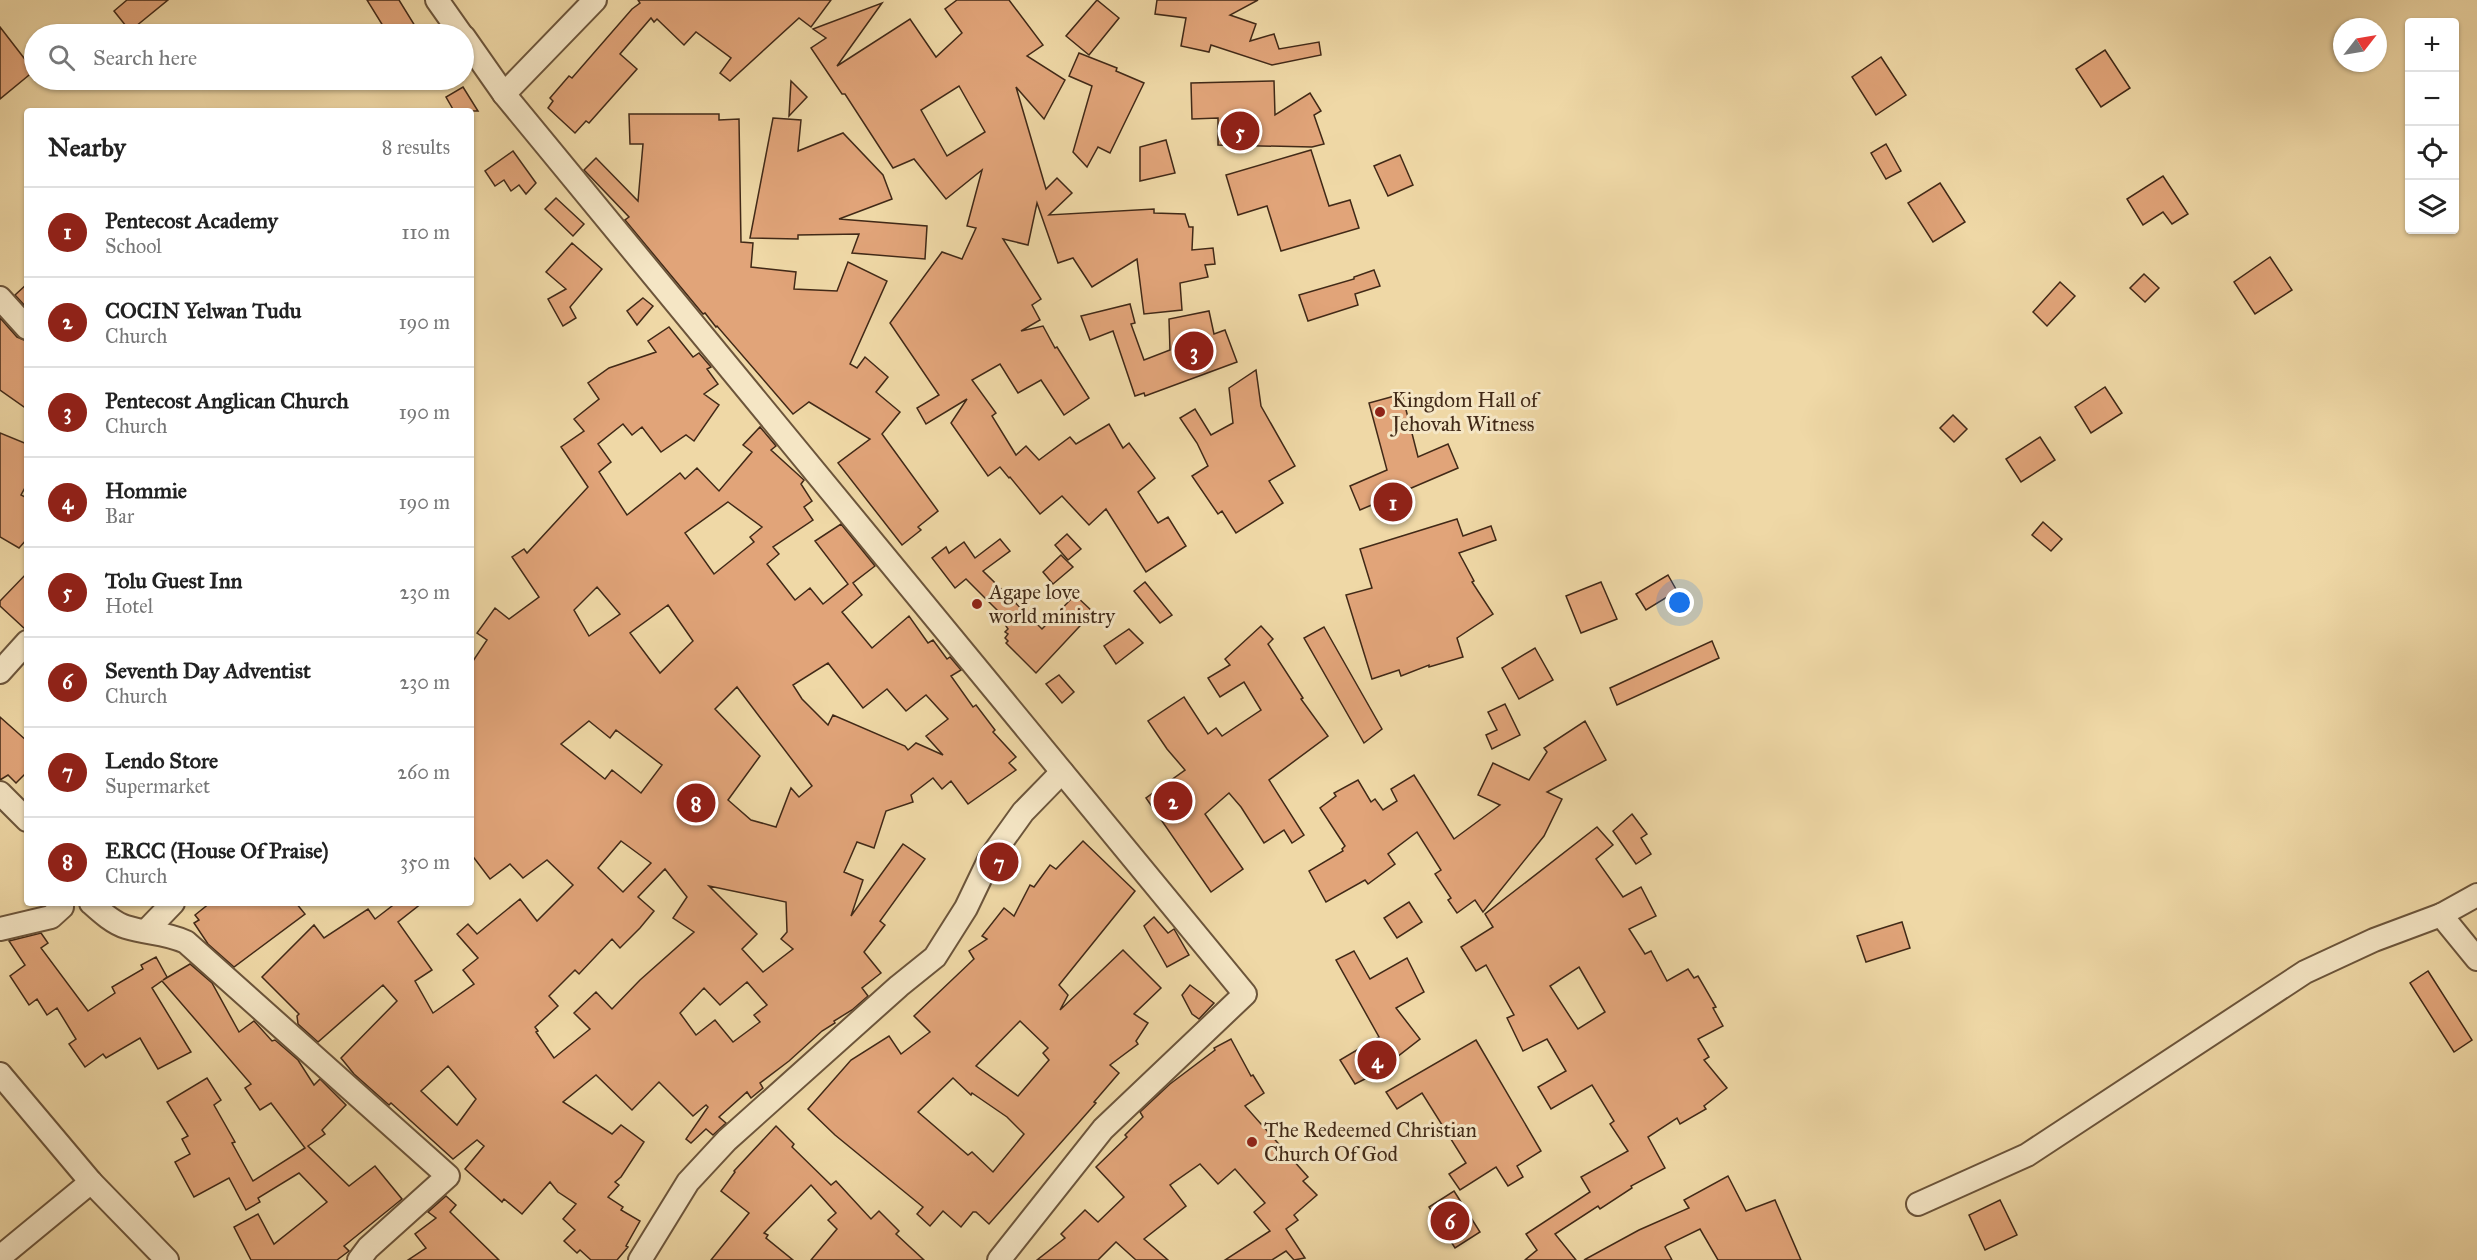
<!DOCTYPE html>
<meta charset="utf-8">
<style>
body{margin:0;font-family:"IM FELL Great Primer",serif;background:#f2f2f2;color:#222}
.controls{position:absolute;right:18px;top:18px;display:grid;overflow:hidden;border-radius:6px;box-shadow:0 2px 4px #0004}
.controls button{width:54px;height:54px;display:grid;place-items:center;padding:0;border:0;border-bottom:2px solid #e0e0e0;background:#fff;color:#222;font:30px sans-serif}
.compass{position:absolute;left:2333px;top:18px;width:54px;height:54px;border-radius:50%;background:#fff;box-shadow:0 2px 4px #0004;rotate:59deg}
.you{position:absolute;left:1680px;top:603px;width:21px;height:21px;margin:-15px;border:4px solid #fff;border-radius:50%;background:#1a73e8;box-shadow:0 0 0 9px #1a73e833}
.badge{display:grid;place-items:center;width:39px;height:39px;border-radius:50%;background:#8f2418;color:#fff;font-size:20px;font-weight:700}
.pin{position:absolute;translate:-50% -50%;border:3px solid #fff;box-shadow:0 2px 6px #0006}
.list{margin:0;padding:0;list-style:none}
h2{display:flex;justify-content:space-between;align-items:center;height:78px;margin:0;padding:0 24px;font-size:26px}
h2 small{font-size:20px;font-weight:400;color:#767676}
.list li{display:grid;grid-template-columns:39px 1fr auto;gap:18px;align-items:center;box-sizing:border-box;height:90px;padding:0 24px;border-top:2px solid #e0e0e0}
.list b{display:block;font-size:22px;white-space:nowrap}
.list p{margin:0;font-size:20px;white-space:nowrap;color:#767676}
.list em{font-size:20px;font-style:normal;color:#767676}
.icon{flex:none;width:33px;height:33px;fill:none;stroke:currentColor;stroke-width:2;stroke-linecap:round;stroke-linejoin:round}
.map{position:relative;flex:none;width:2477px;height:1260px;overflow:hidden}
.search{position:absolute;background:#fff;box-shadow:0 2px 4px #0004;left:24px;top:24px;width:450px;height:66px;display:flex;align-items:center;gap:15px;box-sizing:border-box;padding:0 21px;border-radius:33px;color:#767676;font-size:22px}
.panel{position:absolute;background:#fff;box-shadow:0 2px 4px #0004;left:24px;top:108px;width:450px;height:798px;border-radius:6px}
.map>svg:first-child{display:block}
.building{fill:#e1a479;stroke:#412917;stroke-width:1.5;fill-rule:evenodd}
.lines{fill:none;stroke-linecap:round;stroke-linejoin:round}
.street-casing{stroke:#6c553b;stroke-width:26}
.street{stroke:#f5e6c5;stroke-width:22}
.poi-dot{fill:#8f2418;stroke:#f5e6c5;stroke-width:2}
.labels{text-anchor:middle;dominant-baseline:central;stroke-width:6;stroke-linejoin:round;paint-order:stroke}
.poi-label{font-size:21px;fill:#412917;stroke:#f5e6c5;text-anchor:start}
</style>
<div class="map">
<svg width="2477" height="1260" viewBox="0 0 2477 1260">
<rect width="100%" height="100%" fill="#efd8a6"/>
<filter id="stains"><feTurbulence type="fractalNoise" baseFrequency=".00333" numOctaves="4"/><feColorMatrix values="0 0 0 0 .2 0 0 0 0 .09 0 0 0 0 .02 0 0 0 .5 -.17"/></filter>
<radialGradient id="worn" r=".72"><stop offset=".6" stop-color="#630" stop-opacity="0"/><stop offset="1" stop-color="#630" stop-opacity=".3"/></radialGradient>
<g class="building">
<polygon points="127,0 168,0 130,31 114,11"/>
<polygon points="367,0 399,0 420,34 388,34"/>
<polygon points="638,0 831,0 811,27 799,18 730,81 720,73 731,58 696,32 684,45 657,19 654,22 651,18 620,54 637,69 589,123 586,121 575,133 548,108 553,101 550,98 569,76 572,78 632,9 640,3"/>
<path d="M957,0H1009L1043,45L1027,56L1065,80L1044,119L1016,87L1046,189L1057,178L1072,193L1049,215L1154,209V213L1185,214L1189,227H1193L1192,250L1213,248L1215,264L1205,265L1208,277L1180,283L1182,310L1144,314L1137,259L1092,287L1073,258L1058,263L1037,203L1028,245L1003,239L1041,299L1032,305L1040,320L1021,331L1043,326L1055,348L1057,347L1089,398L1064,415L1041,380L1018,393L1000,364L972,380L996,413L992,416L1016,455L1026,446L1039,460L1070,437L1076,444L1109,424L1123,448L1129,443L1155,478L1138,492L1158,523L1168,517L1186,546L1146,572L1106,509L1089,525L1062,496L1040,514L1010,477L1009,478L1000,467L988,476L951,423L967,399L926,424L917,408L939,395L890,323L942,252L962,259L976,228L967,226L982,170L946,199L914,159L893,168L845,94H842L811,48L826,38L813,29L882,3L837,66L910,19L936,57L962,33L945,9ZM959,86L985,132L947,156L921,110Z"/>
<polygon points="1097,0 1119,18 1089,55 1066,36"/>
<polygon points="1157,0 1258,0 1230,15 1256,24 1250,41 1274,34 1279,49 1319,42 1321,55 1272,65 1211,45 1209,52 1181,46 1186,18 1155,14"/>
<polygon points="0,27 34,71 0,99"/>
<polygon points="2105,50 2130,88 2101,107 2076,69"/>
<polygon points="1079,53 1117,68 1116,71 1144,83 1110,153 1098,147 1087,167 1073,152 1092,86 1069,76"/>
<polygon points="1881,57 1906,95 1876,115 1852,77"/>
<polygon points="791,81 807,97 789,116"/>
<polygon points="1274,81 1275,115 1310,93 1321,111 1314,115 1324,144 1312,147 1218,145 1218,118 1192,119 1191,83"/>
<polygon points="463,87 478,111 454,111 446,97"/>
<polygon points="629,114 719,114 719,120 739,119 741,242 753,243 751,267 796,272 794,289 837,291 848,262 887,281 850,364 857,368 865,357 888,377 876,392 900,412 882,434 938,511 918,527 921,530 902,545 838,463 870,439 809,402 793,414 717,326 716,327 705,313 703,314 625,220 629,217 584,170 596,158 638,201 643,144 630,144"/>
<polygon points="773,118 801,120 798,151 843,133 883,175 892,199 839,219 927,226 925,259 852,253 859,234 798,235 798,239 750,238"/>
<polygon points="1166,140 1175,173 1140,181 1140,147"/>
<polygon points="1886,144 1901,171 1886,179 1871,153"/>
<polygon points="1311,150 1329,206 1350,200 1359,228 1281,251 1267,206 1238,215 1226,175"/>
<polygon points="513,151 536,183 526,194 519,185 511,191 504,180 495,186 485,171"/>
<polygon points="1400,155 1413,185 1388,196 1374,166"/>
<polygon points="2163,176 2188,214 2172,224 2163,212 2143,225 2127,199"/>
<polygon points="1940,183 1965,222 1933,242 1908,203"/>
<polygon points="556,198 584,224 573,236 545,209"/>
<polygon points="572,243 602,269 570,307 576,318 563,326 548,299 566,289 546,272"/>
<polygon points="2270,257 2292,290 2255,314 2234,282"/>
<polygon points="1374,270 1380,286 1355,294 1358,305 1308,321 1299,295 1354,279 1354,277"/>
<polygon points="2144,274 2159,288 2145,302 2130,288"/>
<polygon points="2060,282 2075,296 2047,326 2033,312"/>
<polygon points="27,284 27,308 15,295"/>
<polygon points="643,298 653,306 637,325 627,311"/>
<polygon points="1130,304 1135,323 1131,324 1144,360 1170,350 1169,319 1209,311 1214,334 1225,330 1237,362 1145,396 1144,393 1135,396 1113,331 1090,340 1081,316"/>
<polygon points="0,318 17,337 27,341 27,409 0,390"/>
<path d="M669,327L693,357L699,353L711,367L707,369L718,384L704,394L719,405L694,441L686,435L661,452L642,427L632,435L623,424L598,444L611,462L599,472L627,515L680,473L685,479L697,468L719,491L752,452L743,445L760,427L776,446L771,450L804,480L801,484L812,501L804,507L813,520L773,547L779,554L767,564L795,600L810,588L823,604L848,584L815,541L841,524L875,566L853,583L862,595L842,612L872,648L909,616L928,643L933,640L947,659L950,657L961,670L951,676L973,707L976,705L995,730L993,732L1016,757L1009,763L1016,770L968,804L951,781L942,789L933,778L911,795L913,802L886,811L874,848L857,842L844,872L863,880L851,916L903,844L925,859L880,921L885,925L864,952L881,973L862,988L868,996L852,1010L834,1021L835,1023L822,1031L789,1061L760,1083L763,1088L751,1098L747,1092L719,1117L726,1123L713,1135L706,1129L691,1143L686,1139L708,1107L706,1105L693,1116L659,1082L632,1110L596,1075L563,1102L612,1134L621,1125L644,1142L621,1177L615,1182L619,1185L608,1197L623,1207L621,1210L640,1221L626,1246L628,1247L617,1260H591L580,1250L577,1253L564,1241L575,1230L563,1219L576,1204L558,1192L550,1182L522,1214L504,1199L502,1202L465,1169L484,1146L477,1140L453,1159L401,1112L391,1103L389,1105L354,1074L341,1058L397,1001L383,985L318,1042L298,1024L297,1016L299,1014L262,977L314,925L324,938L368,909L375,919L396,903H422L398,922L432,970L415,981L433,1013L474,984L463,970L478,958L457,934L468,924L477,934L520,899L537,921L573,885L547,860L523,878L510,864L490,879L471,854V664L487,640L477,633L495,608L509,619L539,597L512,557L524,549L527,553L588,487L561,447L584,431L574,419L599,399L588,383L609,368L656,352L648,341ZM728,502L762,527L750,537L754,542L714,574L685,533ZM597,587L620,614L589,636L574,610ZM668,605L693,641L660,673L630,633ZM828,663L863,708L887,689L906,711L926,695L948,719L926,736L943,755L916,743L908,750L905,746L833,715L828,725L802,699L793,685ZM737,687L812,786L799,797L791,788L776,827L751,820L728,800L760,756L715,709ZM589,721L610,738L616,730L662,765L641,793L612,770L605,779L561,744ZM621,841L651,863L623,892L598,868ZM665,869L687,897L673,918L694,932L640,980L612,1009L596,992L574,1013L590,1029L554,1058L536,1032L538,1031L535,1027L558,1006L549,996L575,970L579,974L612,939L620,948L640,928L654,911L638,897ZM709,886L786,902L787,932L781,939L793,949L763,972L742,949L757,934ZM747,982L767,1005L754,1015L760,1022L733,1042L715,1020L696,1035L680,1013L704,988L720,1005ZM448,1066L476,1099L457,1125L421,1091Z"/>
<polygon points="1256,370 1261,406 1295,466 1269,481 1283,503 1236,533 1222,511 1218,514 1192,476 1208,466 1197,443 1180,418 1195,409 1211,435 1233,423 1229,388"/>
<polygon points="2105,387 2122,413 2091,433 2075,407"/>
<polygon points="1402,394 1418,457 1448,444 1458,468 1360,510 1350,486 1387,470 1369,403"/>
<polygon points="1953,415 1967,429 1954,442 1940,428"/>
<polygon points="0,433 27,444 27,484 21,495 27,498 27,539 19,548 0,537"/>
<polygon points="2040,437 2055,460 2021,482 2006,459"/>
<polygon points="1457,519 1463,536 1491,526 1496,540 1459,553 1474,581 1472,582 1493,614 1457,638 1463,657 1429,667 1429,665 1401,676 1399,670 1372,679 1346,595 1372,588 1360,549"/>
<polygon points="2043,522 2062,539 2051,551 2032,535"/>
<polygon points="1067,534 1081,549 1068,560 1055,545"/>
<polygon points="1000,539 1010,551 983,571 1042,629 1075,595 1093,612 1036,673 1006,643 1008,641 1005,638 1008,634 1005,632 1008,629 1006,626 1009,622 966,579 955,588 932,558 946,547 949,553 964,542 975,558"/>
<polygon points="1061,555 1073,567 1053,584 1043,572"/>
<polygon points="27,573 27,629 25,629 0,606 0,601"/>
<polygon points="1668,575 1677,591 1646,610 1636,594"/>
<polygon points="1145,582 1172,615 1160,623 1134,591"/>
<polygon points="1601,582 1617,619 1581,633 1566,596"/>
<polygon points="1261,626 1273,639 1268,644 1303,698 1301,699 1328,736 1269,780 1304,835 1292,843 1284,830 1264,843 1241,807 1229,793 1205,814 1243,869 1211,892 1146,798 1185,770 1167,749 1148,721 1184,697 1208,734 1216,728 1222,736 1261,710 1244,682 1220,697 1208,678 1230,665 1225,659"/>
<polygon points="1324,627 1382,729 1364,743 1304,638"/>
<polygon points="1129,629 1143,643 1116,664 1104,646"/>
<polygon points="1712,641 1719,658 1617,705 1610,688"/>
<polygon points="1535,648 1553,680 1519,699 1502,668"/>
<polygon points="1059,675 1074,692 1062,703 1046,684"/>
<polygon points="1505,704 1520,735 1492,749 1486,735 1497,730 1488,712"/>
<polygon points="0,717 27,741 27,772 16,783 8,775 0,780"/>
<polygon points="1585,721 1606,760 1547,792 1562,799 1544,836 1483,912 1475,900 1457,913 1448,900 1451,898 1435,874 1441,870 1417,832 1388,854 1395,864 1368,884 1365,880 1326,902 1309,871 1343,851 1342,849 1345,846 1320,808 1336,796 1334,793 1358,780 1371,802 1375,799 1383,810 1397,801 1391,789 1414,775 1454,839 1500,805 1478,795 1493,763 1529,780 1547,752 1544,748"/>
<polygon points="1632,814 1647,834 1641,838 1651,854 1636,864 1613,831"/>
<path d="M1597,827L1613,845L1596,859L1623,897L1641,887L1656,916L1629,929L1645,954L1651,951L1667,981L1688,969L1694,978L1698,976L1716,1007L1713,1008L1723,1026L1698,1039L1709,1057L1704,1060L1727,1088L1704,1106L1706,1109L1680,1124L1677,1118L1648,1137L1665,1168L1631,1186L1632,1188L1600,1209L1598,1206L1555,1234L1576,1260H1525L1537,1250L1526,1234L1590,1192L1581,1177L1628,1151L1610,1124L1614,1121L1592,1085L1551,1109L1538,1087L1566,1071L1547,1039L1523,1051L1507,1018L1514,1015L1486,965L1476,971L1461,947L1493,927L1485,914ZM1579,967L1605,1012L1578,1029L1550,986Z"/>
<path d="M1083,841L1135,891L1059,985L1068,995L1060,1010L1123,950L1161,988L1134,1014L1148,1023L1136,1041L1138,1044L1110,1065L1119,1073L1094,1102L1096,1103L989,1224L976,1212H973L961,1227L943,1211L930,1226L917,1214L923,1207L835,1135L808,1109L851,1060L889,1036L901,1054L930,1032L914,1016L974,959L969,951L987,939L982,936L1004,908L1014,916L1030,885L1034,887L1050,865L1056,869ZM1020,1021L1048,1048L1043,1053L1049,1060L1018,1096L976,1066ZM953,1078L971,1095L972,1093L1007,1117L1024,1134L993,1172L972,1152L968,1155L918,1112Z"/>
<polygon points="1409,902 1422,922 1397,938 1384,918"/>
<polygon points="210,903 296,903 305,914 234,967 208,944 194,923 199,920 195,915"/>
<polygon points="1154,917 1168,933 1174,929 1189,955 1167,967 1144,926"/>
<polygon points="1902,922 1910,948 1866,962 1857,936"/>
<polygon points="41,933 48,943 41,948 88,1011 115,993 112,987 143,969 141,965 156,957 167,977 163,980 190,964 212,983 239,1032 254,1021 272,1041 275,1040 298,1060 314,1085 320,1079 346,1105 322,1130 325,1134 308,1146 349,1186 375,1166 402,1199 344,1246 349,1251 337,1260 251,1260 234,1227 258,1214 274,1244 327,1202 299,1173 258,1198 260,1202 246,1210 229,1178 194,1197 175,1162 190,1154 182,1139 188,1136 167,1102 207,1078 221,1100 214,1105 235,1142 232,1143 253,1181 305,1148 271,1103 260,1110 245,1088 251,1084 162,981 152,988 191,1052 158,1069 140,1038 106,1058 103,1054 85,1067 69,1044 76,1039 57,1008 47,1015 37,999 29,1005 10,976 25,965 9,941"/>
<polygon points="1354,951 1370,979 1407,958 1424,992 1396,1008 1420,1039 1375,1074 1355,1084 1340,1060 1379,1037 1336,960"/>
<polygon points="2428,971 2472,1040 2454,1052 2410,983"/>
<polygon points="1190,985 1214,1003 1199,1019 1192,1014 1182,995"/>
<polygon points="1231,1039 1251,1076 1253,1075 1264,1093 1245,1106 1308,1177 1303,1181 1317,1195 1294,1215 1298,1220 1286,1229 1305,1258 1294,1260 1286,1251 1272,1260 1225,1260 1270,1231 1254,1212 1265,1203 1235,1169 1218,1184 1200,1164 1170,1185 1186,1206 1144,1239 1168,1260 1136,1260 1116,1242 1098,1260 1037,1260 1065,1238 1061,1234 1085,1210 1098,1222 1124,1197 1096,1167 1127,1137 1125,1135 1143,1117 1140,1112 1170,1084 1215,1050 1214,1048"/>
<polygon points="1476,1040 1541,1151 1517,1166 1523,1177 1508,1186 1496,1167 1460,1190 1449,1174 1466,1163 1422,1093 1397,1109 1386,1092"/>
<polygon points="776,1126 794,1144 792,1147 831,1185 836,1181 871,1219 879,1211 899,1231 896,1234 924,1260 811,1260 837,1229 828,1220 836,1213 811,1185 764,1233 768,1235 766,1238 793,1260 711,1260 749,1213 721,1191 735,1172 734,1171"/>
<polygon points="1728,1176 1746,1211 1775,1200 1801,1260 1718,1260 1700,1229 1667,1245 1665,1247 1672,1260 1584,1260 1639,1230 1689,1208 1684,1200"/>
<polygon points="1454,1191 1480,1232 1455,1248 1429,1207"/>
<polygon points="446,1196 456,1205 450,1212 499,1260 408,1260 426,1248 415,1234 436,1218 428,1212"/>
<polygon points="2000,1200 2017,1235 1985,1250 1969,1215"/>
</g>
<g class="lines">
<defs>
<g id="street">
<polyline points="437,0 461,34"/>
<polyline points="464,37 504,94 1245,994 1103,1129 999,1260"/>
<polyline points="504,94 595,0"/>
<polyline points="0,298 27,328"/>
<polyline points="0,672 27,642"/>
<polyline points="0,793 27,820"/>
<path d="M91,903C101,912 113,923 126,927C148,934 164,932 186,942L448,1176L368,1248L359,1260"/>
<polyline points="2441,915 2477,959"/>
<polyline points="0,929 51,917 62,907 62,903"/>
<polyline points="147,930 173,903"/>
<polyline points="0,1074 91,1182 167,1260"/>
<polyline points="1918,1204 2027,1155 2305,972 2374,940 2441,915 2477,895"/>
<polyline points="0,1257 91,1182"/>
<polyline points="640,1260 688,1182 727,1140 899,986 935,957 966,908 990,858 1023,812 1062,772"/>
</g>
</defs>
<use href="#street" class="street-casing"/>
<use href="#street" class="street"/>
</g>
<g class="poi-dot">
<circle cx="1380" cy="412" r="6"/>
<circle cx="977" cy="604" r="6"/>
<circle cx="1252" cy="1142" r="6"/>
</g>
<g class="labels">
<g class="poi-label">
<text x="1392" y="400">Kingdom Hall of<tspan x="1392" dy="24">Jehovah Witness</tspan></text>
<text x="989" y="592">Agape love<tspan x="989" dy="24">world ministry</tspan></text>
<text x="1264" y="1130">The Redeemed Christian<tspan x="1264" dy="24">Church Of God</tspan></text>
</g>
</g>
<rect width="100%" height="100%" filter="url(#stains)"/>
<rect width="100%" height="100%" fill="url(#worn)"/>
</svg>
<div class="controls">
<button>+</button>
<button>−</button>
<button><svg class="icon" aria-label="locate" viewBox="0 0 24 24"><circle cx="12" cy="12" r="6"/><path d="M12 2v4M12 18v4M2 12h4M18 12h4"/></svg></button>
<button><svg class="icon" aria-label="layers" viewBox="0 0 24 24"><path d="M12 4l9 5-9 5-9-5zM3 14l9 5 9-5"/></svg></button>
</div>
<svg class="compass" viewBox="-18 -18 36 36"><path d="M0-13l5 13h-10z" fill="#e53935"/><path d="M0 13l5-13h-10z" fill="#767676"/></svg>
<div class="you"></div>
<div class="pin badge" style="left:1393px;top:502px">1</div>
<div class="pin badge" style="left:1173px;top:801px">2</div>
<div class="pin badge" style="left:1194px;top:351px">3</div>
<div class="pin badge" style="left:1377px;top:1060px">4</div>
<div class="pin badge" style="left:1240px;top:131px">5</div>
<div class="pin badge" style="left:1450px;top:1221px">6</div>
<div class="pin badge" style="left:999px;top:862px">7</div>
<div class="pin badge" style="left:696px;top:803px">8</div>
<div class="search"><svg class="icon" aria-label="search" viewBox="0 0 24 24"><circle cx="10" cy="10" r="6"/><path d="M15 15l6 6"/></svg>Search here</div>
<section class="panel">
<h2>Nearby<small>8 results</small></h2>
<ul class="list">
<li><span class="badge">1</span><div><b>Pentecost Academy</b><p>School</p></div><em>110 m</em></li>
<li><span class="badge">2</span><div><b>COCIN Yelwan Tudu</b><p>Church</p></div><em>190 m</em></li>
<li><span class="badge">3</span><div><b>Pentecost Anglican Church</b><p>Church</p></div><em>190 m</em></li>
<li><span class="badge">4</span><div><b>Hommie</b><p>Bar</p></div><em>190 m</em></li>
<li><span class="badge">5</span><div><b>Tolu Guest Inn</b><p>Hotel</p></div><em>230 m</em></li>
<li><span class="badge">6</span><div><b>Seventh Day Adventist</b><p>Church</p></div><em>230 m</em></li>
<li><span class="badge">7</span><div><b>Lendo Store</b><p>Supermarket</p></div><em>260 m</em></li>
<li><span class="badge">8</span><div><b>ERCC (House Of Praise)</b><p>Church</p></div><em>350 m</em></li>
</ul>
</section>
</div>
